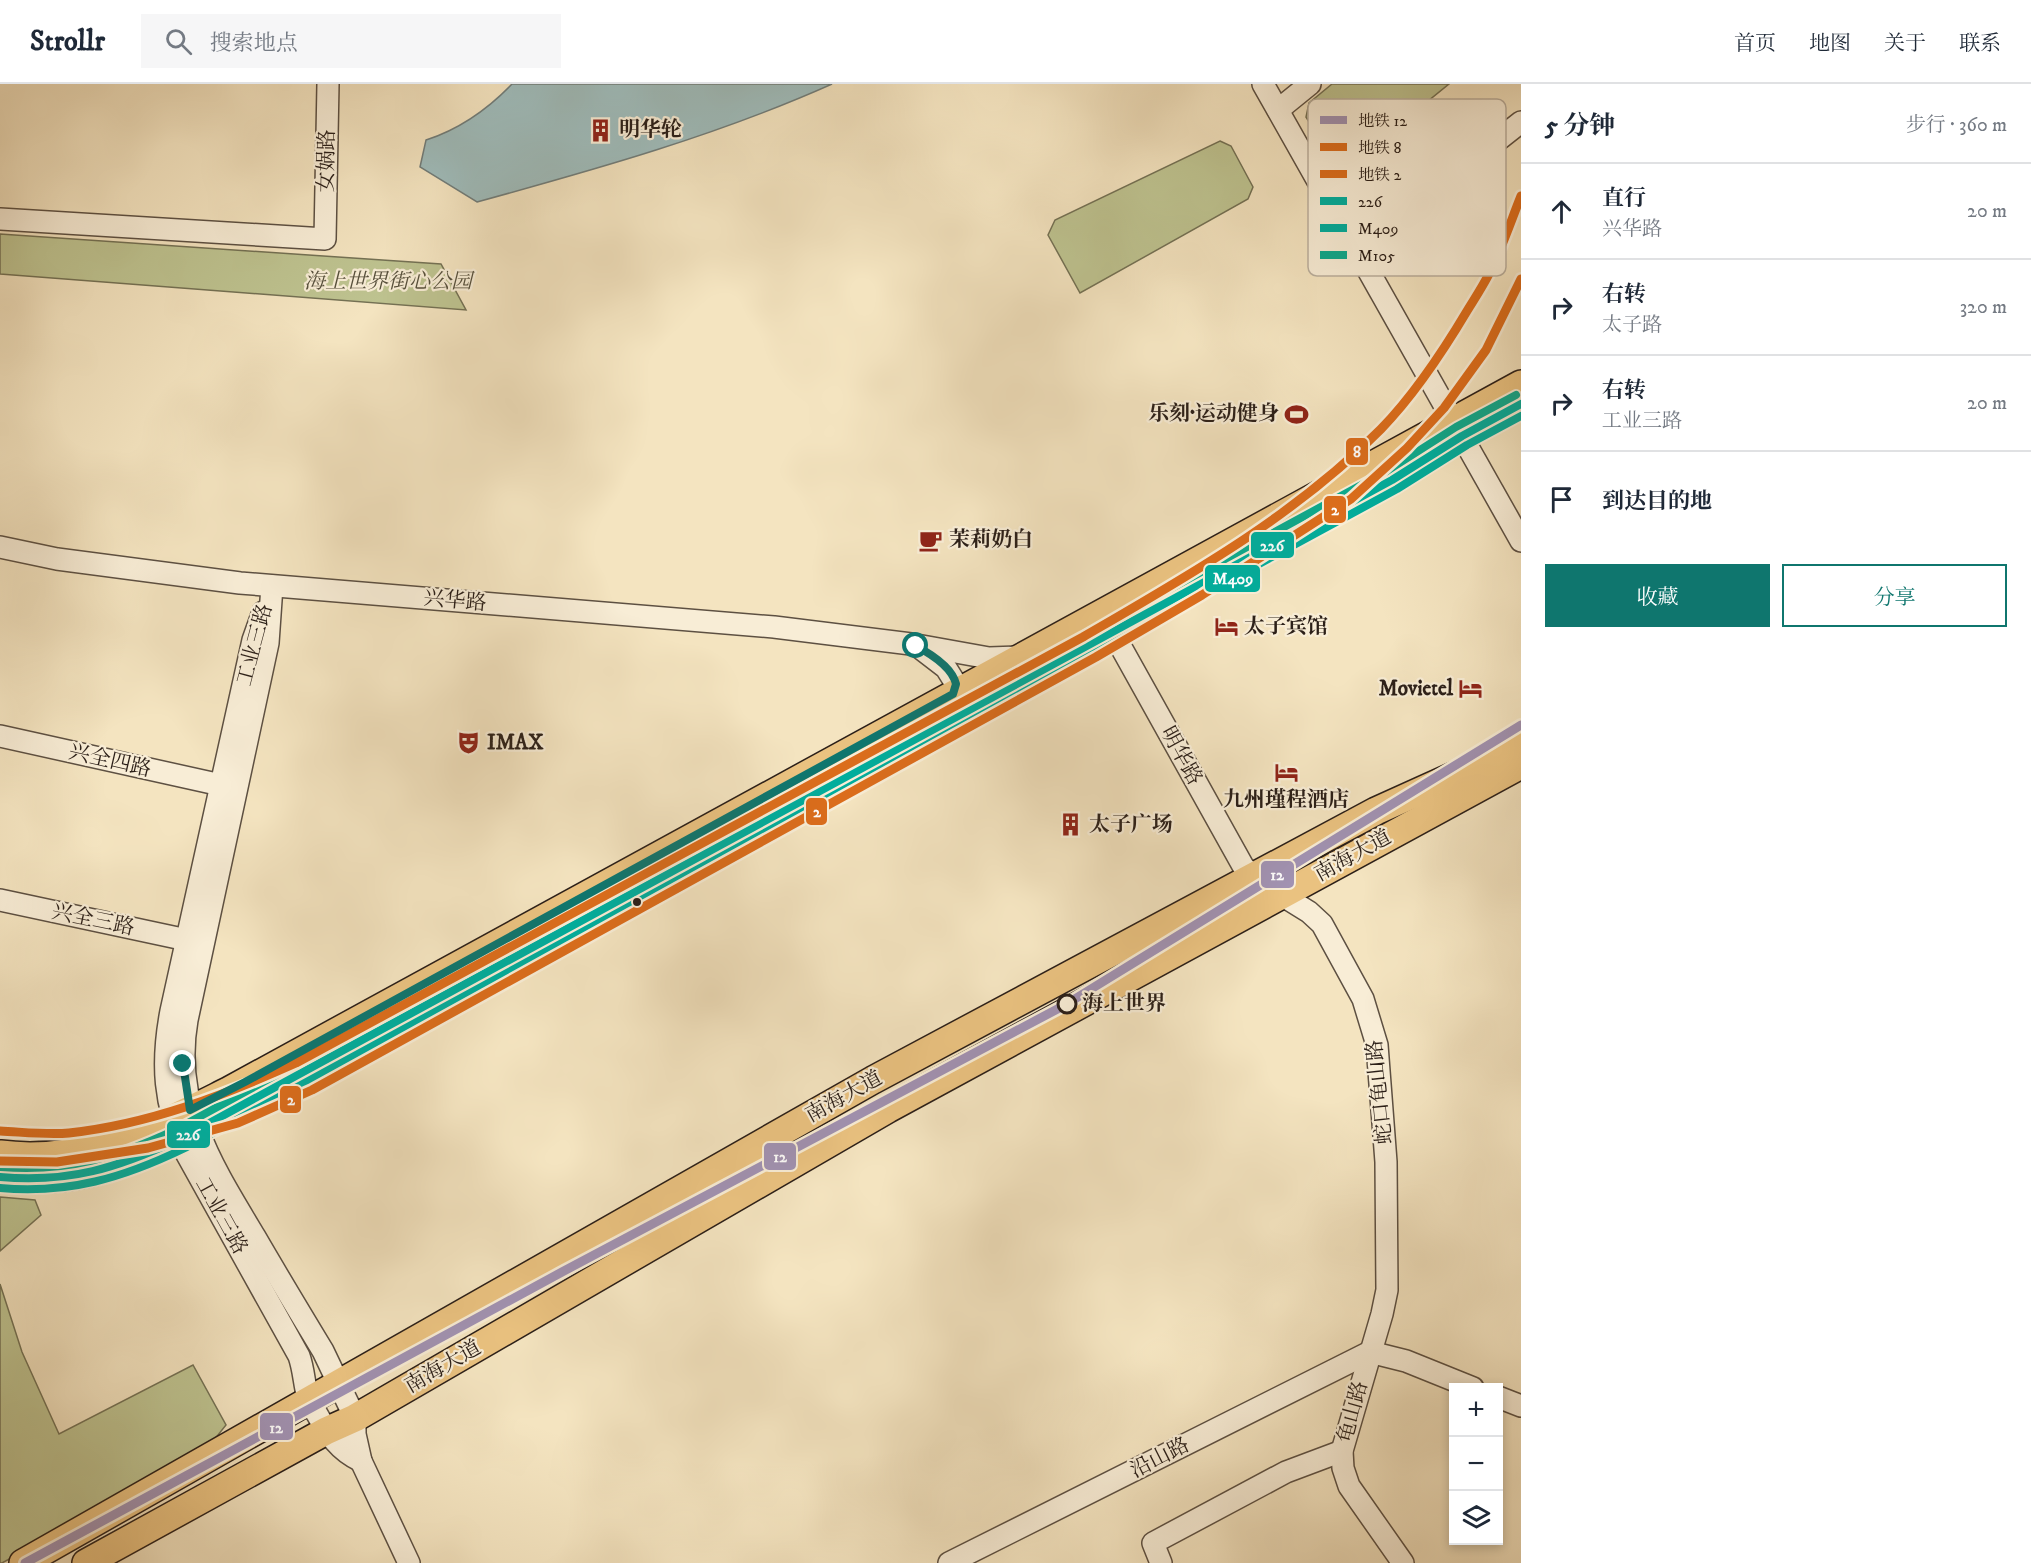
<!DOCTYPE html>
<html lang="zh">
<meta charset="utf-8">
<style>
body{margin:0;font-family:"IM FELL DW Pica","Noto Serif SC",serif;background:#f6f6f7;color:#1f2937}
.controls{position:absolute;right:18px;bottom:18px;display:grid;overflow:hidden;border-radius:0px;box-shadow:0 3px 9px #0003}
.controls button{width:54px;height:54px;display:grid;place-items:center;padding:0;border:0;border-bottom:2px solid #e0e1e3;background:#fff;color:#1f2937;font:30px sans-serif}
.stop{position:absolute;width:18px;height:18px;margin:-14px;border:4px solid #0f766e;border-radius:50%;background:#fff}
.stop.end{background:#0f766e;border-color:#fff;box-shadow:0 2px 6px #0008}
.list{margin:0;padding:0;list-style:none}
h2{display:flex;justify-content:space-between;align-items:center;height:78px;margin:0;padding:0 24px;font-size:26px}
h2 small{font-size:20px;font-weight:400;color:#747a83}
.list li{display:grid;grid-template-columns:39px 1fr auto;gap:18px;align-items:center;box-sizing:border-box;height:96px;padding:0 24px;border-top:2px solid #e0e1e3}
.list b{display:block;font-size:22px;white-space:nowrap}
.list p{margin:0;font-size:20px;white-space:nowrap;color:#747a83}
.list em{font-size:20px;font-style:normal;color:#747a83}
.actions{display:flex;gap:12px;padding:18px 24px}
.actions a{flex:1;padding:14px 0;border:2px solid #0f766e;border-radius:0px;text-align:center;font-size:21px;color:#0f766e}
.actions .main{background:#0f766e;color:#fff}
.icon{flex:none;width:33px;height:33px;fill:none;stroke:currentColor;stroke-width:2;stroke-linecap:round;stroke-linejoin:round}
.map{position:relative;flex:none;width:1521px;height:1479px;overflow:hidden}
header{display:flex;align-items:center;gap:36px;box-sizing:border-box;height:84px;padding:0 30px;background:#fff;border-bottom:2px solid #e0e1e3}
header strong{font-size:28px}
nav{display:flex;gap:33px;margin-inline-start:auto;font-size:21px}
.search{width:420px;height:54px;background:#f6f6f7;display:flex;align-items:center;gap:15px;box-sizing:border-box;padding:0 21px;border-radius:0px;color:#747a83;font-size:22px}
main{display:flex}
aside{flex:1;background:#fff}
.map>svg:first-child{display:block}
.green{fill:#bec390;stroke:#747154;stroke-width:1.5}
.water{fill:#9fbcbb;stroke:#717d7a;stroke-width:1.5}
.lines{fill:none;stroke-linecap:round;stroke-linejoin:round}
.minor-casing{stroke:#5d5042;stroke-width:24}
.major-casing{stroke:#2b1f18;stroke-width:30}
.minor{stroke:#f8edd6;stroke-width:21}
.major{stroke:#eac280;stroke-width:27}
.bus-1-casing{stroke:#f8edd6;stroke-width:12}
.bus-2-casing{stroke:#f8edd6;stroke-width:12}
.bus-3-casing{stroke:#f8edd6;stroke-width:12}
.bus-1{stroke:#01ad9c;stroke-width:8}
.bus-2{stroke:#01ad9c;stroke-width:8}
.bus-3{stroke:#0daa8d;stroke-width:8}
.metro-1-casing{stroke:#f8edd6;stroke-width:14}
.metro-2-casing{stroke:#f8edd6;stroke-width:14}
.metro-3-casing{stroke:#f8edd6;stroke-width:14}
.metro-1{stroke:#a192b2;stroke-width:9}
.metro-2{stroke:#db6d1c;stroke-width:9}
.metro-3{stroke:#db6d1c;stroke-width:9}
.route{stroke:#0f766e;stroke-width:8}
.bus-dot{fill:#2b1f18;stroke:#f8edd6;stroke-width:2}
.stop-dot{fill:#f8edd6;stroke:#2b1f18;stroke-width:3}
.labels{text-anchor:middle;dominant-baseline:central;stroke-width:4.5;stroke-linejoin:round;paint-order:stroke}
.poi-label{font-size:21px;font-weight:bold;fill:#2b1f18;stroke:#f8edd6;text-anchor:start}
.street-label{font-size:21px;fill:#2b1f18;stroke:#f8edd6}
.park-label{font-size:21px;font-style:italic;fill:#57503c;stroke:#f8edd6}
.stop-label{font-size:21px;font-weight:bold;fill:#2b1f18;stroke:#f8edd6;text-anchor:start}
.key{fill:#f8edd6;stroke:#baaf9d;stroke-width:1.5}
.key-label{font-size:16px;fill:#2b1f18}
.line-badge{stroke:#f8edd6;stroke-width:2}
.badge-label{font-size:16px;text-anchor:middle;font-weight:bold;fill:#fff}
</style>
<header>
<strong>Strollr</strong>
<div class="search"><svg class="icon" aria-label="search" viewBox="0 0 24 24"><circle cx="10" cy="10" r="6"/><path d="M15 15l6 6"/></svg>搜索地点</div>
<nav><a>首页</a><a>地图</a><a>关于</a><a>联系</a></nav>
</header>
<main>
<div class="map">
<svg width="1521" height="1479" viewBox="0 0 1521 1479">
<rect width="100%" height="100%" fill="#f4e4c0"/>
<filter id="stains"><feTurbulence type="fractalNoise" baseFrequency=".00333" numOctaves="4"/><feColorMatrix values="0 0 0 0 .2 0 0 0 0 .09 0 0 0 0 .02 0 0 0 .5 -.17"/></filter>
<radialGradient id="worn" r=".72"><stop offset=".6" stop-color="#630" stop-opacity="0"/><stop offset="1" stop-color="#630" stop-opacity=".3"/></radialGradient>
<g class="green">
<polygon points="1332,0 1449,0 1354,77 1334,78 1306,33 1309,19"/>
<polygon points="1220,57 1231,62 1253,103 1248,115 1080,209 1048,151 1055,136"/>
<polygon points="0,150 441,180 466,226 0,190"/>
<polygon points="0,1113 35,1116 41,1131 0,1167"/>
<polygon points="0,1200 22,1268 59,1350 193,1281 226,1341 202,1371 2,1479 0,1479"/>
</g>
<path class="water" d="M512,0H832C718,51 597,85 477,118L420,83L426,56C460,45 487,26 512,0Z"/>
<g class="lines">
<defs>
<g id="minor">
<polyline points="1263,0 1521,457"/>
<polyline points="1278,26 1310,0"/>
<polyline points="0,135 325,155 328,0"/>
<polyline points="1357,167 1521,38"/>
<polyline points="0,463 57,475 240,499 774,543 911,560 989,574 1019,573"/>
<path d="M272,502L268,559L187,936C172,1021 213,1083 255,1153C277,1191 300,1229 323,1267L355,1334V1350L361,1377L409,1479"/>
<path d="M263,528L253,556L171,927C161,980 164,1020 186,1069L299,1272C304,1286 304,1300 308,1314C309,1320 314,1325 317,1330C328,1350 339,1367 361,1377"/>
<polyline points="1112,547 1243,782 1254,794 1309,828 1322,840 1363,915 1377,961 1386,1078 1387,1206 1382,1230 1342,1367 1343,1384 1349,1402 1403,1479"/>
<polyline points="920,564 946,584 956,600 953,610"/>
<polyline points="0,652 221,701"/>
<polyline points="0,816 187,856"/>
<polyline points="1370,1268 1406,1277 1473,1304"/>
<polyline points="1498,1313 1521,1322"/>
<polyline points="949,1479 1370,1268"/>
<polyline points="1161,1479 1153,1459 1286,1388 1342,1367"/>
</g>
<g id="major">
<path d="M0,1070C86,1081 154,1044 228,1007L1521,300"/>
<path d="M0,1093C67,1102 120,1084 180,1055L1392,396L1462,352L1521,320"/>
<polyline points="23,1479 873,996 1376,727 1480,680 1521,659"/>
<polyline points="86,1479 326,1347 355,1334 888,1025 1521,681"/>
</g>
</defs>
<use href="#minor" class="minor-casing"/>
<use href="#major" class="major-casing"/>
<use href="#minor" class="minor"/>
<use href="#major" class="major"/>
<defs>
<path id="bus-1" d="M0,1093C70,1099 117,1084 180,1055L1392,396L1462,352L1521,320"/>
<path id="bus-2" d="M0,1104C69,1110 123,1094 185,1064L1397,405L1467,361L1521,332"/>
<path id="bus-3" d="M1,1083C69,1088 115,1074 175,1046L1387,387L1456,343L1516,311"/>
</defs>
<use href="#bus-1" class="bus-1-casing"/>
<use href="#bus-2" class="bus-2-casing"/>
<use href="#bus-3" class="bus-3-casing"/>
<use href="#bus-1" class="bus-1"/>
<use href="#bus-2" class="bus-2"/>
<use href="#bus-3" class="bus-3"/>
<defs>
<polyline id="metro-1" points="25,1479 562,1188 1065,921 1521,641"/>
<path id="metro-2" d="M0,1047C22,1048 47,1051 69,1049C150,1040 222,1012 296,979L1083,553C1188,492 1295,432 1381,345C1415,310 1442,269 1467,227C1475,214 1483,202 1490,188C1502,164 1511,137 1521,112"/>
<polyline id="metro-3" points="0,1077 57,1078 148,1064 238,1039 312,1006 1096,573 1202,511 1351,415 1407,364 1444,324 1486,266 1521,195"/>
</defs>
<use href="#metro-1" class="metro-1-casing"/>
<use href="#metro-2" class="metro-2-casing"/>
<use href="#metro-3" class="metro-3-casing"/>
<use href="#metro-1" class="metro-1"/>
<use href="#metro-2" class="metro-2"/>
<use href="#metro-3" class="metro-3"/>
</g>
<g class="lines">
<path class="route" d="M183,980L190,1026L245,998L953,610L956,600C952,583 931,570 916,562"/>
</g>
<defs>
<symbol id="building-bare" viewBox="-9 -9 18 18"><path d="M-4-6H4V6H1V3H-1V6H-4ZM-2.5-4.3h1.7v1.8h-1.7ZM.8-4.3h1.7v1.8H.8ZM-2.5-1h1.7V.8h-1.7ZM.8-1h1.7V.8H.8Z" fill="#8f2418" stroke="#f8edd6" stroke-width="2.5" paint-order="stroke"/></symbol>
<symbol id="stadium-bare" viewBox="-9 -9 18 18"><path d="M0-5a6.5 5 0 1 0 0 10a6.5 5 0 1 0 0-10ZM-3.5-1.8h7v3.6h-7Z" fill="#8f2418" stroke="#f8edd6" stroke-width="2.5" paint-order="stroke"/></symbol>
<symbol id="cafe-bare" viewBox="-9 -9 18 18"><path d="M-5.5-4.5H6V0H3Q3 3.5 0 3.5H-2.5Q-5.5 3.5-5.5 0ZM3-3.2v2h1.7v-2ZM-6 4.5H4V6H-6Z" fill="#8f2418" stroke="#f8edd6" stroke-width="2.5" paint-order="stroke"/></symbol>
<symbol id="hotel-bare" viewBox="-9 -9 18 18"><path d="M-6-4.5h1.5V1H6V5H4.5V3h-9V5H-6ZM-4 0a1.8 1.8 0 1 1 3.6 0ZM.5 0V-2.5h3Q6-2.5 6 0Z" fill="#8f2418" stroke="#f8edd6" stroke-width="2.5" paint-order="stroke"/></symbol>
<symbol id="theatre-bare" viewBox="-9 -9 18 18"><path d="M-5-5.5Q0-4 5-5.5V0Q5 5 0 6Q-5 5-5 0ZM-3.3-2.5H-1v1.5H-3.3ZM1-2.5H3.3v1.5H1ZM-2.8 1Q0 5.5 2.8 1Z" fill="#8f2418" stroke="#f8edd6" stroke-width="2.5" paint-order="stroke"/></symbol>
</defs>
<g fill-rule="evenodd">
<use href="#building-bare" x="584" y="30" width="33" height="33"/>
<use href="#stadium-bare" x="1280" y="314" width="33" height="33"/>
<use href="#cafe-bare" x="914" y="440" width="33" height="33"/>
<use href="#hotel-bare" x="1210" y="526" width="33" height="33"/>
<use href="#hotel-bare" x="1454" y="588" width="33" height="33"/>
<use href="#theatre-bare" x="452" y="642" width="33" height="33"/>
<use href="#hotel-bare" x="1270" y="672" width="33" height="33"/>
<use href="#building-bare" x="1054" y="724" width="33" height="33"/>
</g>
<circle class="bus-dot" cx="637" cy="818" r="5"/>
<circle class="stop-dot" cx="1067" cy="920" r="9"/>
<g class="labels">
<g class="poi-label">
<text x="619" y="46">明华轮</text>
<text x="1279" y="330" text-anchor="end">乐刻·运动健身</text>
<text x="949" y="456">茉莉奶白</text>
<text x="1244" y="543">太子宾馆</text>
<text x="1453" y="605" text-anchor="end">Movietel</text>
<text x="487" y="659">IMAX</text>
<text x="1286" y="716" text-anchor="middle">九州瑾程酒店</text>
<text x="1089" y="741">太子广场</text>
</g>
<g class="street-label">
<text transform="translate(327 77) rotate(-89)">女娲路</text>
<text transform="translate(455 517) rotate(5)">兴华路</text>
<text transform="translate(255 561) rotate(-75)">工业三路</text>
<text transform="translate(1181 672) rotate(61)">明华路</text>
<text transform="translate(110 677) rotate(13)">兴全四路</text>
<text transform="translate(1353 772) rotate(-29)">南海大道</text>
<text transform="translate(93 836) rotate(12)">兴全三路</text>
<text transform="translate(1380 1008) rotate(-96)">蛇口龟山路</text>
<text transform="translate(844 1013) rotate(-29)">南海大道</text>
<text transform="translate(221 1132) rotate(61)">工业三路</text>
<text transform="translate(443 1283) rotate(-30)">南海大道</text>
<text transform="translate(1353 1328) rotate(-75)">龟山路</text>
<text transform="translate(1160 1374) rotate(-27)">沿山路</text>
</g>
<g class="park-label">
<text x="388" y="198">海上世界街心公园</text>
</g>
<g class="stop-label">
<text x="1082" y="920">海上世界</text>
</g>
</g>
<rect x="1308" y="15" width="198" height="177" rx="9" class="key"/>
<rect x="1320" y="32" width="27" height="8" fill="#a192b2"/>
<rect x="1320" y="59" width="27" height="8" fill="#db6d1c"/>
<rect x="1320" y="86" width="27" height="8" fill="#db6d1c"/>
<rect x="1320" y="113" width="27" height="8" fill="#01ad9c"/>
<rect x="1320" y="140" width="27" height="8" fill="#01ad9c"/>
<rect x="1320" y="167" width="27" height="8" fill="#0daa8d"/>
<g class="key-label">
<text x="1358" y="42">地铁 12</text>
<text x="1358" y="69">地铁 8</text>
<text x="1358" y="96">地铁 2</text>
<text x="1358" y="123">226</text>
<text x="1358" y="150">M409</text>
<text x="1358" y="177">M105</text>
</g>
<g class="line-badge">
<rect x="1345" y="353" width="24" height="29" rx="6" fill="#db6d1c"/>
<rect x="1323" y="411" width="24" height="29" rx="6" fill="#db6d1c"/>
<rect x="1250" y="447" width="45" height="28" rx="6" fill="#01ad9c"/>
<rect x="1204" y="480" width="57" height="29" rx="6" fill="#01ad9c"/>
<rect x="805" y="713" width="23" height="29" rx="6" fill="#db6d1c"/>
<rect x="1260" y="776" width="35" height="29" rx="6" fill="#a192b2"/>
<rect x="279" y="1001" width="23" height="29" rx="6" fill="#db6d1c"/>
<rect x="166" y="1036" width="45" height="29" rx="6" fill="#01ad9c"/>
<rect x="763" y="1058" width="34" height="29" rx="6" fill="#a192b2"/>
<rect x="259" y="1328" width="35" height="29" rx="6" fill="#a192b2"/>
</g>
<g class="badge-label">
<text x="1357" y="373">8</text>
<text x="1335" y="431">2</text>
<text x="1272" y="467">226</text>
<text x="1233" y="500">M409</text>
<text x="817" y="733">2</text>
<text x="1277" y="796">12</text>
<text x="291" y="1021">2</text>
<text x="188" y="1056">226</text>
<text x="780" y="1078">12</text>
<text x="276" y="1349">12</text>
</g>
<rect width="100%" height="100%" filter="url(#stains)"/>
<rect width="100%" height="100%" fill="url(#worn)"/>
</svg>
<div class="controls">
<button>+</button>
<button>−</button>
<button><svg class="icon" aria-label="layers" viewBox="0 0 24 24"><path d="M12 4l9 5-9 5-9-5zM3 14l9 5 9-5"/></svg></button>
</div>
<div class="stop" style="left:916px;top:562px"></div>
<div class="stop end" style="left:183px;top:980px"></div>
</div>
<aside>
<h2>5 分钟<small>步行 · 360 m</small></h2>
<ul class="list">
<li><svg class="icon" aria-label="ahead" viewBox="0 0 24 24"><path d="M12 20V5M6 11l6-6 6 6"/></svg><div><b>直行</b><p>兴华路</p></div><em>20 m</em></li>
<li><svg class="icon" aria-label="right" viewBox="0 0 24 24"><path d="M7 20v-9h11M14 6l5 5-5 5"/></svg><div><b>右转</b><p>太子路</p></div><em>320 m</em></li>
<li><svg class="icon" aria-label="right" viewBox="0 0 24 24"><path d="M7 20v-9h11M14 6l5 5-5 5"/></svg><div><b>右转</b><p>工业三路</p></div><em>20 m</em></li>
<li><svg class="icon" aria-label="arrive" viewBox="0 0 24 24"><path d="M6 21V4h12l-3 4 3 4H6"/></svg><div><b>到达目的地</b></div></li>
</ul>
<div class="actions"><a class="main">收藏</a><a>分享</a></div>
</aside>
</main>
